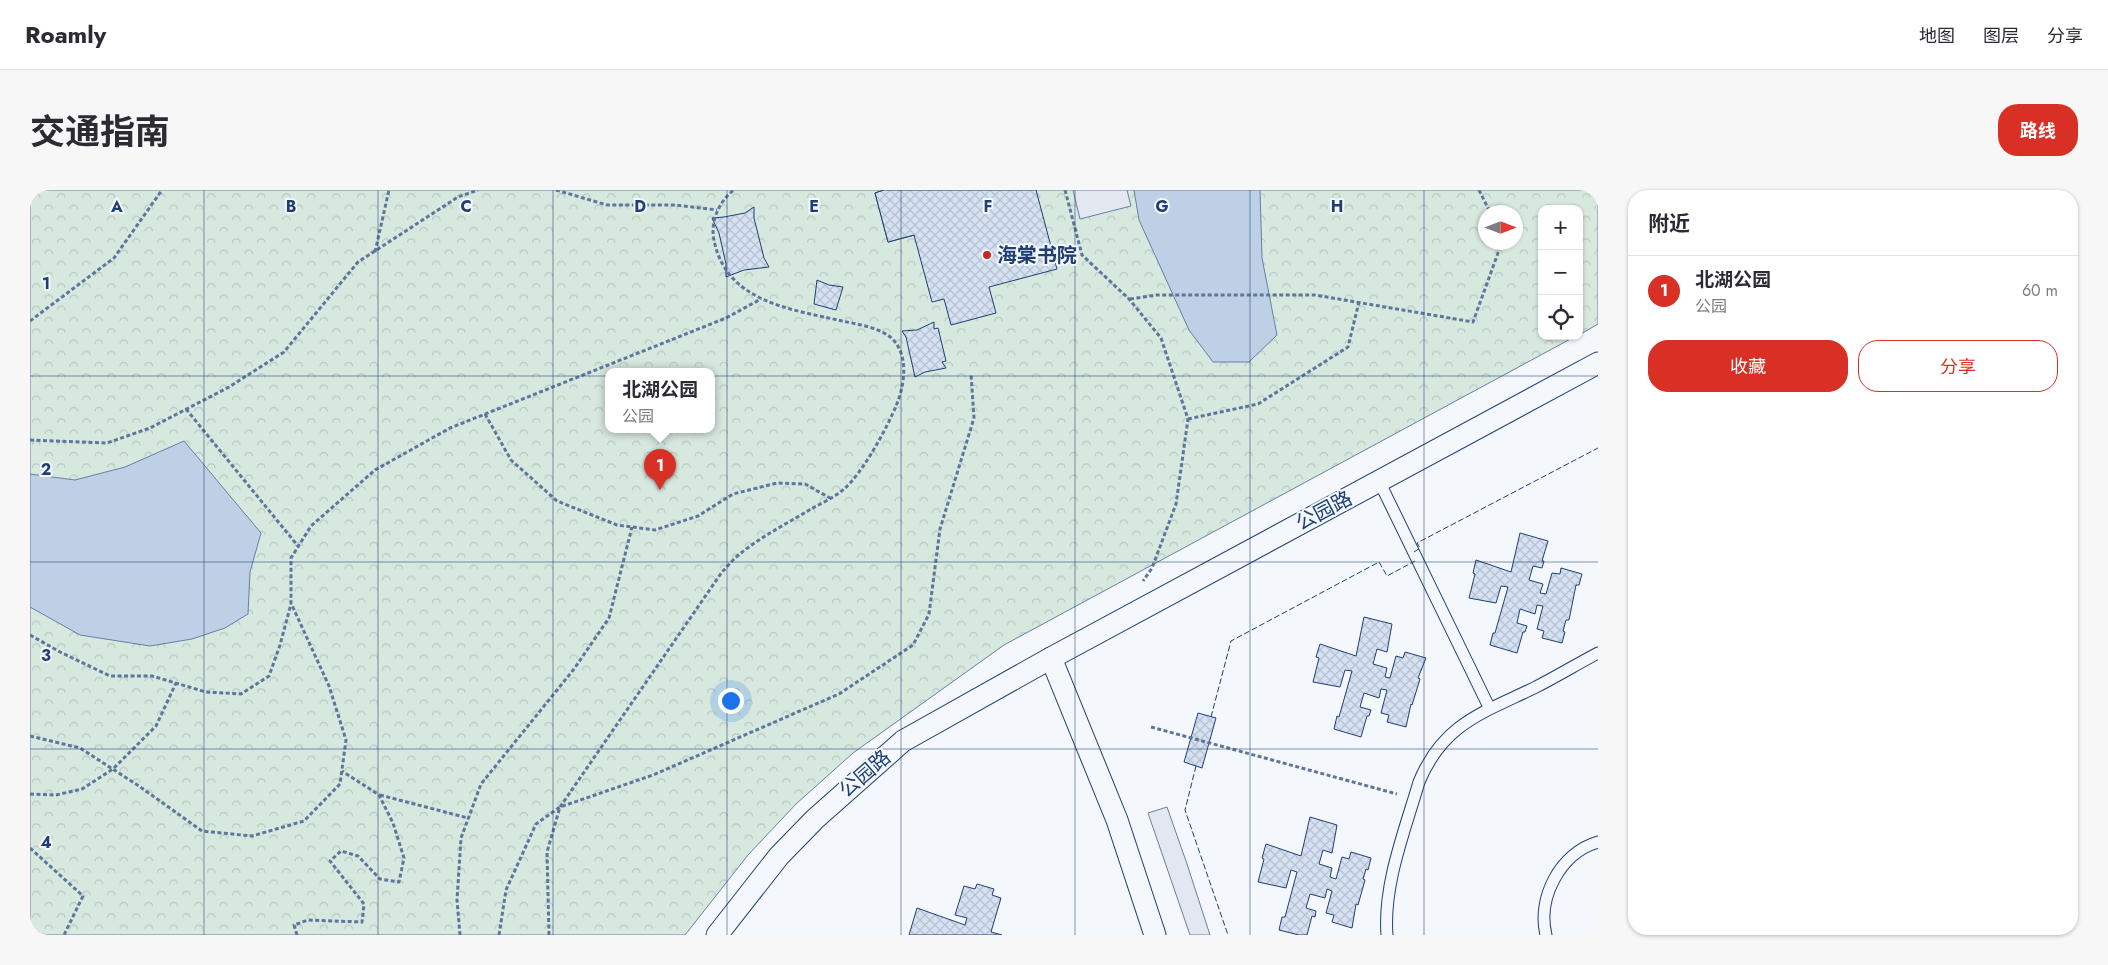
<!DOCTYPE html>
<html lang="zh">
<meta charset="utf-8">
<style>
body{margin:0;font-family:Jost,"Noto Sans SC",sans-serif;background:#f7f7f7;color:#2b2b33}
.controls{position:absolute;right:15px;top:15px;display:grid;overflow:hidden;border-radius:10px;box-shadow:0 1px 4px #0004}
.controls button{width:45px;height:45px;display:grid;place-items:center;padding:0;border:0;border-bottom:1px solid #e1e1e2;background:#fff;color:#2b2b33;font:25px sans-serif}
.compass{position:absolute;left:1448px;top:15px;width:45px;height:45px;border-radius:50%;background:#fff;box-shadow:0 1px 4px #0004;rotate:90deg}
.you{position:absolute;left:700px;top:510px;width:18px;height:18px;margin:-12px;border:4px solid #fff;border-radius:50%;background:#1a73e8;box-shadow:0 0 0 8px #1a73e833}
.badge{display:grid;place-items:center;width:32px;height:32px;border-radius:50%;background:#d93025;color:#fff;font-size:16px;font-weight:700}
.pin{position:absolute;translate:-50% -41px;filter:drop-shadow(0 1px 2px #0008)}
.pin::after{content:'';position:absolute;top:26px;width:18px;height:15px;background:inherit;clip-path:polygon(0 0,100% 0,50% 100%)}
.popup{position:absolute;left:575px;top:178px;width:110px;height:65px;box-sizing:border-box;display:grid;place-content:center;border-radius:10px;background:#fff;filter:drop-shadow(0 1px 4px #0005);font-size:16px;white-space:nowrap;color:#7c7c81}
.popup b{font-size:19px;color:#2b2b33}
.popup::after{content:'';position:absolute;left:50%;top:100%;margin-left:-10px;border:10px solid transparent;border-top-color:#fff}
.list{margin:0;padding:0;list-style:none}
h2{display:flex;justify-content:space-between;align-items:center;height:65px;margin:0;padding:0 20px;font-size:21px}
h2 small{font-size:16px;font-weight:400;color:#7c7c81}
.list li{display:grid;grid-template-columns:32px 1fr auto;gap:15px;align-items:center;box-sizing:border-box;height:70px;padding:0 20px;border-top:1px solid #e1e1e2}
.list b{display:block;font-size:19px;white-space:nowrap}
.list p{margin:0;font-size:16px;white-space:nowrap;color:#7c7c81}
.list em{font-size:16px;font-style:normal;color:#7c7c81}
.actions{display:flex;gap:10px;padding:15px 20px}
.actions a{flex:1;padding:11px 0;border:1px solid #d93025;border-radius:20px;text-align:center;font-size:18px;color:#d93025}
.actions .main{background:#d93025;color:#fff}
.icon{flex:none;width:28px;height:28px;fill:none;stroke:currentColor;stroke-width:2;stroke-linecap:round;stroke-linejoin:round}
.map{position:relative;flex:none;width:1568px;height:745px;overflow:hidden;border-radius:20px}
header{display:flex;align-items:center;gap:30px;box-sizing:border-box;height:70px;padding:0 25px;background:#fff;border-bottom:1px solid #e1e1e2}
header strong{font-size:24px}
nav{display:flex;gap:28px;margin-inline-start:auto;font-size:18px}
.intro{display:flex;align-items:center;justify-content:space-between;box-sizing:border-box;height:120px;padding:0 30px}
h1{margin:0;font-size:35px}
.button{padding:12px 22px;border-radius:20px;background:#d93025;color:#fff;font-size:18px;font-weight:700}
main{display:flex;gap:30px;padding:0 30px}
aside{flex:1;background:#fff;border-radius:20px;box-shadow:0 1px 4px #0004}
.map>svg:first-child{display:block}
.park{fill:url(#park-crowns);stroke:#687fa3;fill-rule:evenodd}
.parking{fill:#e3e8f0;stroke:#687fa3}
.water{fill:#bed0e5;stroke:#687fa3}
.building{fill:url(#building-cross-hatch);stroke:#1d3f73}
.lines{fill:none;stroke-linecap:round;stroke-linejoin:round}
.service-casing{stroke:#1d3f73;stroke-width:13}
.minor-casing{stroke:#1d3f73;stroke-width:23}
.path{stroke:#5e769c;stroke-width:3;stroke-dasharray:4 2.5;stroke-linecap:butt}
.service{stroke:#f4f7fb;stroke-width:11}
.minor{stroke:#f4f7fb;stroke-width:21}
.fence{stroke:#1d3f73;stroke-width:1;stroke-dasharray:6 2.5;stroke-linecap:butt}
.grid{fill:none;stroke:#1d3f73;stroke-width:1;stroke-opacity:0.55}
.poi-dot{fill:#c62828;stroke:#f4f7fb;stroke-width:2}
.labels{text-anchor:middle;dominant-baseline:central;stroke-width:4;stroke-linejoin:round;paint-order:stroke}
.poi-label{font-size:20px;font-weight:bold;fill:#1d3f73;stroke:#f4f7fb;text-anchor:start}
.street-label{font-size:20px;fill:#1d3f73;stroke:#f4f7fb}
.grid-label{font-size:16px;text-anchor:middle;font-weight:bold;fill:#1d3f73;stroke:#f4f7fb;stroke-width:4;stroke-linejoin:round;paint-order:stroke}
</style>
<header>
<strong>Roamly</strong>
<nav><a>地图</a><a>图层</a><a>分享</a></nav>
</header>
<div class="intro"><h1>交通指南</h1><a class="button">路线</a></div>
<main>
<div class="map">
<svg width="1568" height="745" viewBox="0 0 1568 745">
<defs>
<pattern id="park-crowns" width="20" height="18" patternUnits="userSpaceOnUse" patternTransform="scale(1.25)"><rect width="20" height="18" fill="#d7e8df"/><path d="M2 6a3 3 0 1 1 6 0M12 15a3 3 0 1 1 6 0" fill="none" stroke="#b8c8c3"/></pattern>
<pattern id="building-cross-hatch" width="8" height="8" patternUnits="userSpaceOnUse" patternTransform="scale(1.25)"><rect width="8" height="8" fill="#d5e0f0"/><path d="M0 0l8 8M0 8l8-8" fill="none" stroke="#b6c1d1"/></pattern>
</defs>
<rect width="100%" height="100%" fill="#f4f7fb"/>
<path class="park" d="M0,0H1568V134L1549,145V19H1512V146H1546L974,455L823,563L766,614L718,665L655,745H0ZM1456,22H1486V52H1456ZM579,181H681V239H579Z"/>
<g class="parking">
<polygon points="1043,0 1097,0 1101,16 1050,29"/>
<polygon points="1137,617 1157,674 1180,745 1160,745 1118,623"/>
</g>
<g class="water">
<polygon points="1104,0 1230,0 1232,68 1247,145 1219,172 1183,172 1159,140 1109,30"/>
<polygon points="154,251 231,343 220,382 218,424 195,438 162,449 120,456 50,445 0,417 0,284 45,290 95,277"/>
</g>
<g class="building">
<polygon points="854,0 934,0 942,30 858,52 845,3"/>
<polygon points="854,0 1006,0 1027,79 959,97 966,123 921,135 914,109 902,112 884,45 858,52 845,3"/>
<polygon points="724,17 724,28 734,68 739,77 714,80 696,87 696,74 689,43 682,28 694,27 715,23"/>
<polygon points="787,90 799,95 813,97 806,120 784,114"/>
<polygon points="904,132 904,139 908,138 916,171 912,172 916,178 895,182 885,187 876,147 872,141 887,140"/>
<polygon points="1490,343 1518,351 1512,371 1514,371 1512,378 1503,376 1499,390 1513,394 1510,403 1516,404 1522,383 1530,384 1531,378 1552,384 1549,395 1546,395 1539,430 1536,430 1533,441 1535,442 1532,453 1512,448 1514,441 1507,439 1513,416 1507,415 1505,424 1490,419 1487,433 1497,436 1495,442 1493,442 1487,463 1460,455 1463,443 1465,443 1478,397 1471,396 1466,413 1439,408 1445,384 1443,383 1446,370 1481,382"/>
<polygon points="1334,427 1362,434 1357,462 1347,459 1343,474 1357,478 1355,487 1360,488 1366,466 1373,468 1375,462 1396,468 1388,488 1390,489 1382,515 1381,514 1376,537 1357,532 1359,525 1351,523 1357,500 1351,499 1349,508 1334,503 1330,517 1341,520 1339,526 1337,526 1331,547 1304,539 1307,526 1309,527 1322,481 1315,480 1310,497 1283,492 1289,468 1286,467 1290,454 1326,466"/>
<polygon points="1168,523 1186,528 1172,578 1154,572"/>
<polygon points="1280,627 1307,635 1302,663 1293,660 1289,674 1302,678 1300,687 1306,689 1312,667 1319,669 1321,662 1341,668 1338,680 1336,679 1333,689 1335,690 1328,715 1326,714 1322,738 1302,732 1304,725 1296,723 1302,701 1297,699 1295,708 1280,704 1276,718 1286,721 1285,727 1282,726 1277,745 1269,745 1249,740 1252,727 1255,727 1267,682 1261,680 1256,698 1228,692 1234,669 1232,668 1236,654 1271,666"/>
<polygon points="947,694 964,699 962,705 971,708 961,742 972,745 879,745 887,718 935,735 937,728 925,725 934,696 945,699"/>
</g>
<g class="lines">
<defs>
<g id="service">
<polyline points="1349,291 1459,517"/>
<path d="M1357,745C1353,695 1375,640 1389,592C1413,534 1452,523 1504,498C1526,487 1547,474 1568,463"/>
<path d="M1516,745C1507,708 1530,663 1568,652"/>
</g>
<g id="minor">
<polyline points="1021,468 1087,630 1125,745"/>
<polyline points="687,745 749,666 785,629 873,551 1021,468 1568,173"/>
</g>
</defs>
<use href="#service" class="service-casing"/>
<use href="#minor" class="minor-casing"/>
<g class="path">
<polyline points="526,0 577,15 645,15 687,20"/>
<polyline points="1035,0 1052,65 1099,109 1131,148 1158,229 1146,314 1122,378 1113,391"/>
<polyline points="1449,0 1460,22"/>
<polyline points="345,62 359,0"/>
<polyline points="1100,109 1126,105 1285,105 1443,132 1472,52"/>
<polyline points="0,131 84,68 132,0"/>
<polyline points="156,219 268,356"/>
<polyline points="455,224 481,270 527,311 587,335 625,340 668,326 703,304 747,293 775,294 800,308"/>
<polyline points="1158,229 1228,214 1318,157 1329,112"/>
<polyline points="0,250 77,253 120,238 199,197 254,162 328,72 428,7 448,0"/>
<polyline points="0,445 30,462 80,486 122,486 176,502 211,504 239,486 250,455 261,414"/>
<polyline points="1121,537 1367,604"/>
<polyline points="0,546 50,558 109,596 172,641 222,646 274,631 310,594 316,550 299,496 261,413 261,368 281,336 345,280 420,238 696,128 731,109"/>
<polyline points="0,604 26,605 52,599 83,579 126,536 146,493"/>
<polyline points="350,605 438,628"/>
<polyline points="0,658 53,706 34,745"/>
<polyline points="0,740 13,745"/>
<polyline points="267,745 264,735 278,730 332,732 334,714 300,671 311,661 328,666 350,689 369,692 374,668 363,633 349,605 312,581"/>
<polyline points="430,745 427,710 431,648 451,594 544,479 579,428 602,337"/>
<polyline points="469,745 476,700 506,634 530,617 623,585 809,504 883,455 899,424 910,339 944,228 941,184"/>
<path d="M519,745L517,662L530,617L692,382C698,376 704,368 711,363C732,346 758,333 781,319C792,313 805,307 814,299C832,284 857,238 866,216C875,195 880,162 859,146C846,137 827,134 812,131C760,119 696,112 684,50C680,32 689,11 704,0"/>
</g>
<use href="#service" class="service"/>
<use href="#minor" class="minor"/>
<g class="fence">
<polyline points="1384,362 1390,358 1387,353 1568,258"/>
<polyline points="1181,527 1201,451 1349,372 1357,386 1385,371"/>
<polyline points="1166,576 1155,620 1198,745"/>
</g>
</g>
<path class="grid" d="M174,0V745M348,0V745M523,0V745M697,0V745M871,0V745M1045,0V745M1220,0V745M1394,0V745M0,186H1568M0,372H1568M0,559H1568"/>
<circle class="poi-dot" cx="957" cy="65" r="5"/>
<g class="labels">
<g class="poi-label">
<text x="967" y="65">海棠书院</text>
</g>
<g class="street-label">
<text transform="translate(1294 321) rotate(-28)">公园路</text>
<text transform="translate(835 584) rotate(-41)">公园路</text>
</g>
</g>
<g class="grid-label">
<text x="87" y="22">A</text>
<text x="261" y="22">B</text>
<text x="436" y="22">C</text>
<text x="610" y="22">D</text>
<text x="784" y="22">E</text>
<text x="958" y="22">F</text>
<text x="1132" y="22">G</text>
<text x="1307" y="22">H</text>
<text x="16" y="99">1</text>
<text x="16" y="285">2</text>
<text x="16" y="471">3</text>
<text x="16" y="658">4</text>
</g>
</svg>
<div class="controls">
<button>+</button>
<button>−</button>
<button><svg class="icon" aria-label="locate" viewBox="0 0 24 24"><circle cx="12" cy="12" r="6"/><path d="M12 2v4M12 18v4M2 12h4M18 12h4"/></svg></button>
</div>
<svg class="compass" viewBox="-18 -18 36 36"><path d="M0-13l5 13h-10z" fill="#e53935"/><path d="M0 13l5-13h-10z" fill="#7c7c81"/></svg>
<div class="you"></div>
<div class="pin badge" style="left:630px;top:300px">1</div>
<div class="popup"><b>北湖公园</b>公园</div>
</div>
<aside>
<h2>附近<small></small></h2>
<ul class="list">
<li><span class="badge">1</span><div><b>北湖公园</b><p>公园</p></div><em>60 m</em></li>
</ul>
<div class="actions"><a class="main">收藏</a><a>分享</a></div>
</aside>
</main>
